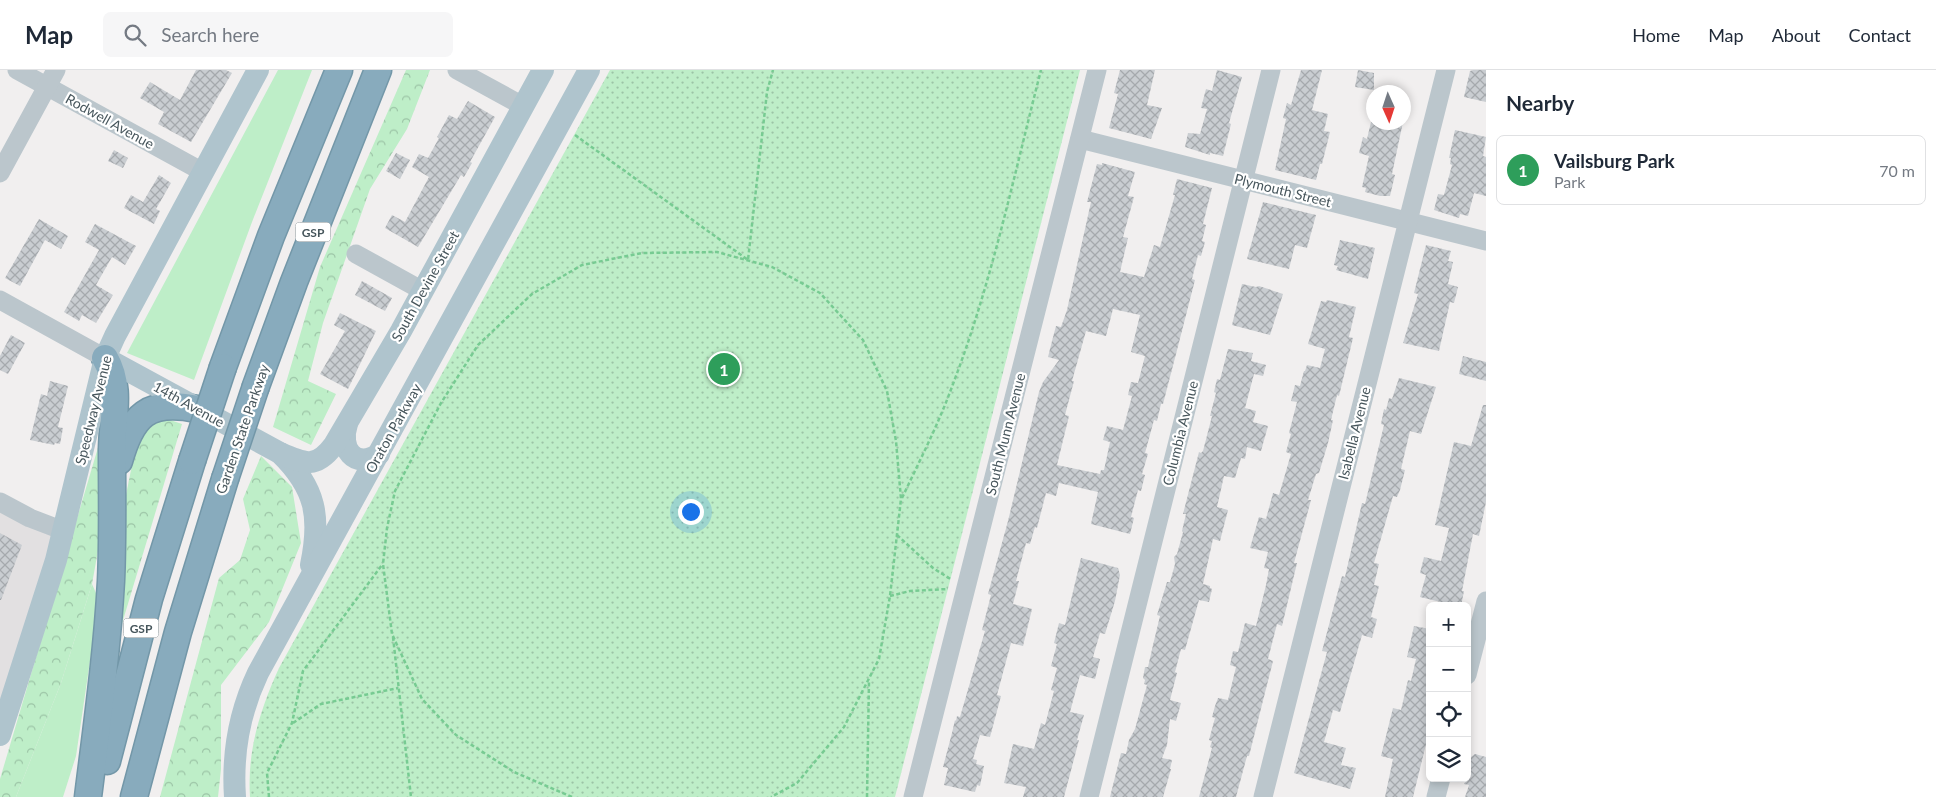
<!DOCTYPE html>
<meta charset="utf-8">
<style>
body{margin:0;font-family:Lato,sans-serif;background:#f6f6f7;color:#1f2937}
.controls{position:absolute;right:15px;bottom:15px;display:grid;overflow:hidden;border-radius:8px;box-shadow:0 2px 8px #0003}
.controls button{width:45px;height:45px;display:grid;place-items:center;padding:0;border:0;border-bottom:1px solid #e0e1e3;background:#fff;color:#1f2937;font:25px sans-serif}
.compass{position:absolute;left:1366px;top:15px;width:45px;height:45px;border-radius:50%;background:#fff;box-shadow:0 2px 8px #0003;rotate:177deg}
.you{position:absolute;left:690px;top:441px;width:18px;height:18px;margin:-12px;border:4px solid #fff;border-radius:50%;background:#1a73e8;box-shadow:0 0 0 8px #1a73e833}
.badge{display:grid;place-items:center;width:32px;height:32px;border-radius:50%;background:#b45309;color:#fff;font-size:16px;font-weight:700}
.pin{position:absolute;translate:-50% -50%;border:2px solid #fff;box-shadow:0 1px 5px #0006}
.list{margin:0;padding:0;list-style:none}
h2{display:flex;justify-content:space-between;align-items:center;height:65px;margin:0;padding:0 20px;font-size:21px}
h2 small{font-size:16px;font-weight:400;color:#747a83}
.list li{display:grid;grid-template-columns:32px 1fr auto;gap:15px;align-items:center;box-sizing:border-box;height:70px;margin:0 10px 10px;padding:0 10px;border:1px solid #e0e1e3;border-radius:8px}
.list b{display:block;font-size:19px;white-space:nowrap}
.list p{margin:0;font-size:16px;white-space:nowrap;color:#747a83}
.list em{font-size:16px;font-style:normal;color:#747a83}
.icon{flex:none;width:28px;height:28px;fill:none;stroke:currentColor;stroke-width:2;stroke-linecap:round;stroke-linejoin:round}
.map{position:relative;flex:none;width:1486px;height:727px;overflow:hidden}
header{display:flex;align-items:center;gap:30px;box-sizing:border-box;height:70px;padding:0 25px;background:#fff;border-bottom:1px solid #e0e1e3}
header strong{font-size:24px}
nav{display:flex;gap:28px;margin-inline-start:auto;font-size:18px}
.search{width:350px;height:45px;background:#f6f6f7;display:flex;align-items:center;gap:12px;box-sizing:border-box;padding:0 18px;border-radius:8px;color:#747a83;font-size:19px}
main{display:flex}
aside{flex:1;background:#fff}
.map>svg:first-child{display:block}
.education{fill:#e2e0e1}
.grass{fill:#beeec8}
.forest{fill:url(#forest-crowns)}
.park{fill:url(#park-dots)}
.building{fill:url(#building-cross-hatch);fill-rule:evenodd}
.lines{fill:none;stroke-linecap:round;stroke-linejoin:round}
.highway-casing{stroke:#7397a8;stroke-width:29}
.path{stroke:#77cb92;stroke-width:2.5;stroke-dasharray:4 2.5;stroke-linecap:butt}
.minor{stroke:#bbc6cc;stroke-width:19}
.major{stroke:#afc4cd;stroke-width:22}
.highway{stroke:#88abbd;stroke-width:26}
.highway-bridge-casing{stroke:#7397a8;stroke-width:29;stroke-linecap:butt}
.highway-bridge{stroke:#88abbd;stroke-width:26}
.labels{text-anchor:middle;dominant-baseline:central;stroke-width:4.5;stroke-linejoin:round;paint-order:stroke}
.shield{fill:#fff;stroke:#7e898d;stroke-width:1}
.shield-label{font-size:12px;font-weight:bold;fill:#47565c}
.street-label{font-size:14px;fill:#47565c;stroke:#fff}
</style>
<header>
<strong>Map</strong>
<div class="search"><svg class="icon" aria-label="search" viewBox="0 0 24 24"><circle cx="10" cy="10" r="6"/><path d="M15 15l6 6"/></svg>Search here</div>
<nav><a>Home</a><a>Map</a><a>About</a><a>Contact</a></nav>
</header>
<main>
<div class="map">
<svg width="1486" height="727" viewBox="0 0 1486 727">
<defs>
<pattern id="forest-crowns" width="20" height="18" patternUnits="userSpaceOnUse" patternTransform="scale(1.25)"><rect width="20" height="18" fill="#beeec8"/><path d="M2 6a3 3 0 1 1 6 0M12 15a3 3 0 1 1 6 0" fill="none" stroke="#9cc4a6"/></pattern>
<pattern id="park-dots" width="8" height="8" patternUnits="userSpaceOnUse" patternTransform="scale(1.25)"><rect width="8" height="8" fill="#beeec8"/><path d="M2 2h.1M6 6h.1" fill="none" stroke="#9cc4a6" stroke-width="1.8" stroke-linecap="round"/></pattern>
<pattern id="building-cross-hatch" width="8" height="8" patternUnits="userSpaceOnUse" patternTransform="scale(1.25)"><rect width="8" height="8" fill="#c9cdd1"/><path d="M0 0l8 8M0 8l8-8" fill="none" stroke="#a5a9ad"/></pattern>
</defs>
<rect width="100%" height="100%" fill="#f1efef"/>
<polygon class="education" points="0,428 58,459 3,629 0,628"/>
<g class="grass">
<polygon points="278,0 312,0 252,152 194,310 127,283"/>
<polygon points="92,514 99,530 76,686 63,727 16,727 61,613"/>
</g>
<g class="forest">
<polygon points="406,0 430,0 407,59 370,119 323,253 308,311 336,324 311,375 273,357 320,197"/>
<polygon points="161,347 182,354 121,557 115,552 121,450 137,370"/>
<polygon points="102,364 101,464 92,514 61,613 16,727 0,727 0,709"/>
<polygon points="261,386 292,417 301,473 269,552 221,615 221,699 218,727 160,727 219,508 240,490 250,460 243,429"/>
</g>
<path class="park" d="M610,0H1080L895,727H250C247,680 260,640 279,598Z"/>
<g class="building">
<polygon points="196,0 226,0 232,3 191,72 158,54 164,42 140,28 150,12 180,30"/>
<polygon points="1120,0 1155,0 1147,35 1162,38 1151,69 1109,58 1118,24 1114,23"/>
<polygon points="1217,0 1242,7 1229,53 1231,54 1223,86 1210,83 1210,85 1185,77 1188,63 1200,64 1207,39 1201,38 1206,19 1212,21"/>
<polygon points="1301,0 1322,0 1312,40 1328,44 1324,61 1330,62 1322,94 1320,94 1316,110 1275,100 1286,49 1283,48 1287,33 1291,35"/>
<polygon points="1358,0 1374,3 1374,20 1355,17"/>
<polygon points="1473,0 1486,0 1486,32 1464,27 1470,1"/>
<polygon points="468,31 495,47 470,92 472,93 464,107 461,105 418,177 385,158 392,145 405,152 429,107 412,97 419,84 428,88 439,68 437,67 449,45 457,49"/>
<polygon points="1371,52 1403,52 1392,104 1395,105 1390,126 1380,126 1365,122 1366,118 1362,117 1369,86 1359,83 1363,67 1367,69"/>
<polygon points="1455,60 1486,67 1483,86 1486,87 1486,126 1474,123 1468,146 1460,144 1459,148 1434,140 1438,124 1444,125 1452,95 1450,94 1451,88 1449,88"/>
<polygon points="114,80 128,88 123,98 108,91"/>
<polygon points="396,83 410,90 400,109 386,101"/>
<path d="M1102,93L1135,102L1128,126L1134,127L1123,167L1128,168L1120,202L1144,207L1154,175L1160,177L1175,125H1173L1177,109L1212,118L1203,154L1206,155L1202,171L1205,172L1201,186L1198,185L1192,209L1195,210L1176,284L1163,334H1161L1157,351L1154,350L1145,383L1148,384L1142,404L1145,405L1141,421L1138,420L1131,447L1134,448L1130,464L1091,454L1098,422L1059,413L1056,426L1046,423L1037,458L1035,457L1030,474L1026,473L1016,511H1019L1013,534L1032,539L1023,576L1011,573L997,625L1001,626L990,667L980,665L973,689L977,690L976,694L984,696L980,716L977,715L975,722L944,715L948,698L943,697L952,663L955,650L956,651L957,646L960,647L985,561L982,560L991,525L988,524L1008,451L1039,322L1043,312L1059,290L1048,287L1052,271L1056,256L1061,257L1067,240L1091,132H1087L1097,94L1102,95ZM1113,239L1140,245L1131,282L1145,286L1138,313L1131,312L1128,325L1132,326L1123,360L1107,356L1103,370L1110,372L1104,400H1101L1100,404L1057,395L1069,346L1065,345L1074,311H1072L1086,261L1106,266Z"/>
<polygon points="159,105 171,113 156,139 160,141 154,154 124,138 131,125 143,132"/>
<polygon points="1263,132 1316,145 1307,178 1295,175 1289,199 1247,189"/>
<polygon points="39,149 68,166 61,179 45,170 20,216 5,208"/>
<polygon points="95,154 136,176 125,195 112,187 96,215 113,225 96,253 82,245 79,251 64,242 99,180 85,172"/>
<polygon points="1340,170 1375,178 1368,209 1336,200 1338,196 1334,195"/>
<polygon points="1426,175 1451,181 1448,191 1453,192 1448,214 1458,217 1454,233 1450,232 1439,281 1403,273 1418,224 1414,223"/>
<polygon points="362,211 392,228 385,241 355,225"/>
<polygon points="1242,214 1256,217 1259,216 1283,224 1270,265 1232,255"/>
<polygon points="1327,230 1356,237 1349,267 1353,268 1339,326 1337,325 1331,350 1333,350 1328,373 1319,403 1316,404 1308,430 1311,430 1294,493 1297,493 1282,556 1277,554 1268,589 1273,591 1249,686 1247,686 1236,727 1199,727 1212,678 1210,677 1212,671 1209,670 1215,648 1212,647 1215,636 1218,628 1228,630 1236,597 1230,595 1233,581 1238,582 1245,553 1256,556 1266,515 1269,499 1264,498 1268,482 1250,478 1259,447 1266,449 1273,423 1279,425 1291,384 1286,382 1291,364 1289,363 1297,332 1291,331 1295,315 1300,316 1304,301 1305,301 1307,295 1320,298 1325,279 1308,274 1321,231 1326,232"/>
<polygon points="340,243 376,261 348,319 320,304 345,261 334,255"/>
<polygon points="11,265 25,273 8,304 0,300 0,286"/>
<polygon points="1228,279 1253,283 1251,291 1266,295 1263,306 1254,304 1245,338 1256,341 1253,352 1268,356 1261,381 1247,377 1245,389 1241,388 1235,408 1224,406 1217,437 1228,440 1220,471 1213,469 1203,514 1210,516 1210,518 1212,519 1209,532 1199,530 1185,580 1181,579 1175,602 1177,603 1170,630 1181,633 1176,651 1170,649 1167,675 1162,688 1172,690 1170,699 1171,699 1163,727 1110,727 1121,683 1126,684 1129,670 1135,659 1147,615 1144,614 1145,610 1143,608 1145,597 1148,597 1153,575 1160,546 1157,545 1167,512 1170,512 1175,494 1174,487 1177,484 1183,462 1182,461 1186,444 1183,444 1199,382 1201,383 1203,381 1212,346 1210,346 1216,323 1214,322 1217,309 1220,310"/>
<polygon points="1463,286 1486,292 1486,311 1459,304"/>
<polygon points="1399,308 1436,317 1421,364 1410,361 1401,399 1405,400 1400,420 1397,427 1393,426 1374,493 1379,494 1374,515 1379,516 1371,547 1377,549 1372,568 1362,565 1340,642 1333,640 1324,672 1346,678 1341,695 1356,698 1350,719 1294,703 1327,582 1322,581 1342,506 1345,507 1362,433 1365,434 1384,355 1381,354 1384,339 1386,340 1389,328 1392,329"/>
<polygon points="50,311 68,316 58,357 63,358 60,374 55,373 54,375 30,370 41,324 47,326"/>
<polygon points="1483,335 1486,335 1486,432 1479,466 1473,464 1462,521 1464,521 1461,536 1457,536 1420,527 1426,505 1420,503 1424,487 1441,491 1449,458 1435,455 1454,372 1471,376"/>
<polygon points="0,463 22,475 1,530 0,530"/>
<polygon points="1081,488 1118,498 1120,505 1115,531 1105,564 1100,563 1093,587 1100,589 1095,609 1080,605 1070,642 1084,645 1077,670 1079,670 1064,727 1023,727 1026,717 1004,713 1007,701 1013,674 1034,679 1041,653 1045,655 1054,621 1051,620 1057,598 1051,596 1057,574 1054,573 1059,553 1065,555"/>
<polygon points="1414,556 1430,559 1430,658 1413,727 1385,727 1393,689 1381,686 1393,638 1401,640 1408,610 1411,611 1416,589 1407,587"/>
<polygon points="1475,684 1486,687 1486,727 1465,727 1469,715 1464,714 1467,708 1471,687"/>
</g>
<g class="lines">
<defs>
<g id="highway">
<polyline points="223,297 271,166 339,0"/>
<polyline points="256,316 294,212 378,0"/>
<path d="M119,391C132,345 148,329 197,339"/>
<polyline points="107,691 149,529 192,391"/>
<path d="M88,727C97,655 107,583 111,511C113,468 112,424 112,381C112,350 122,317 105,288"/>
<polyline points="134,727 178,562 225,409"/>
</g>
</defs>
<use href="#highway" class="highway-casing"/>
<g class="path">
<polyline points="575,65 748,190 767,22 773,0"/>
<path d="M902,428C920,390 939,353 953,314C992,212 1014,105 1041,0"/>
<polyline points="897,465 933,498 952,510"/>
<polyline points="890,526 910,521 948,519"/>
<polyline points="393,567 411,727"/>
<polyline points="293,653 321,634 398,618"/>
<polyline points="269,727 267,703 292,653 303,601 382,495"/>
<polyline points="572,727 514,702 456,665 422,629 392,564 383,494 387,458 395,421 441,333 478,275 532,224 582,195 642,183 717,182 772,197 820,223 863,270 887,321 896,371 901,429 890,526 879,589 844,657 797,713 771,727"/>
<polyline points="867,727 869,611"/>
</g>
<g class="minor">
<polyline points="17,0 203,102"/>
<polyline points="457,0 523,36"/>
<polyline points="1080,69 1486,171"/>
<polyline points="0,103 56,0"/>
<polyline points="356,184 423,221"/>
<polyline points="0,230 105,288"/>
<polyline points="0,432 30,448 64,461"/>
<polyline points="1467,605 1486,531"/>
<polyline points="913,727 1097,0"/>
<polyline points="1089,727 1271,0"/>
<polyline points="1263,727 1446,0"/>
<polyline points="1436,727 1441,708"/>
</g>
<g class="major">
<path d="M105,288L280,383C316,418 321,447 311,495"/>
<path d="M347,354C339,378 354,400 379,384"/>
<path d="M280,383C305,394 316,399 334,375L401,261L543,0"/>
<polyline points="0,665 56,490 105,288 115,266 258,0"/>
<path d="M235,727C232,683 239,643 258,603L589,0"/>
</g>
<use href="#highway" class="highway"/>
<defs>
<g id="highway-bridge">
<polyline points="192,391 223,297"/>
<polyline points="225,409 256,316"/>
</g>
</defs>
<use href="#highway-bridge" class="highway-bridge-casing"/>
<use href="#highway-bridge" class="highway-bridge"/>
</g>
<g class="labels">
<g class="shield">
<rect x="295.5" y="152.5" width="35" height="19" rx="4"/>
<rect x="123.5" y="548.5" width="35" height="19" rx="4"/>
</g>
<g class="shield-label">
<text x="313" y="162">GSP</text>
<text x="141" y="558">GSP</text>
</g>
<g class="street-label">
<text transform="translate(110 51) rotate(29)">Rodwell Avenue</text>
<text transform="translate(1283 120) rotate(14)">Plymouth Street</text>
<text transform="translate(425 216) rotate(-61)">South Devine Street</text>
<text transform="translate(189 334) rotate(29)">14th Avenue</text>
<text transform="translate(93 340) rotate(-76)">Speedway Avenue</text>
<text transform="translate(393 358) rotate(-61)">Oraton Parkway</text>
<text transform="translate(242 359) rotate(-71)">Garden State Parkway</text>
<text transform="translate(1180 363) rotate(-76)">Columbia Avenue</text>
<text transform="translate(1354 363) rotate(-76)">Isabella Avenue</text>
<text transform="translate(1005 364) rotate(-76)">South Munn Avenue</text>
</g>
</g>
</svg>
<div class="controls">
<button>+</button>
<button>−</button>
<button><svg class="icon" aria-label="locate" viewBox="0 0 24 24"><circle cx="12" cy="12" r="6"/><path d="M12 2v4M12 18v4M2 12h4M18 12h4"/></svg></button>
<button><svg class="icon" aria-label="layers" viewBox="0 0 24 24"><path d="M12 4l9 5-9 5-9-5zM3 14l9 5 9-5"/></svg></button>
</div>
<svg class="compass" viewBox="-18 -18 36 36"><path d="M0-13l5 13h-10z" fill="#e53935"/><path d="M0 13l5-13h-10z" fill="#747a83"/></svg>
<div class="you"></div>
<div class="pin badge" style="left:724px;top:299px;background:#2e9e5b">1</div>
</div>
<aside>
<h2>Nearby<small></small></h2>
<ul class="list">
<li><span class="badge" style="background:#2e9e5b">1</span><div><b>Vailsburg Park</b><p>Park</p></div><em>70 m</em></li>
</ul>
</aside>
</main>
